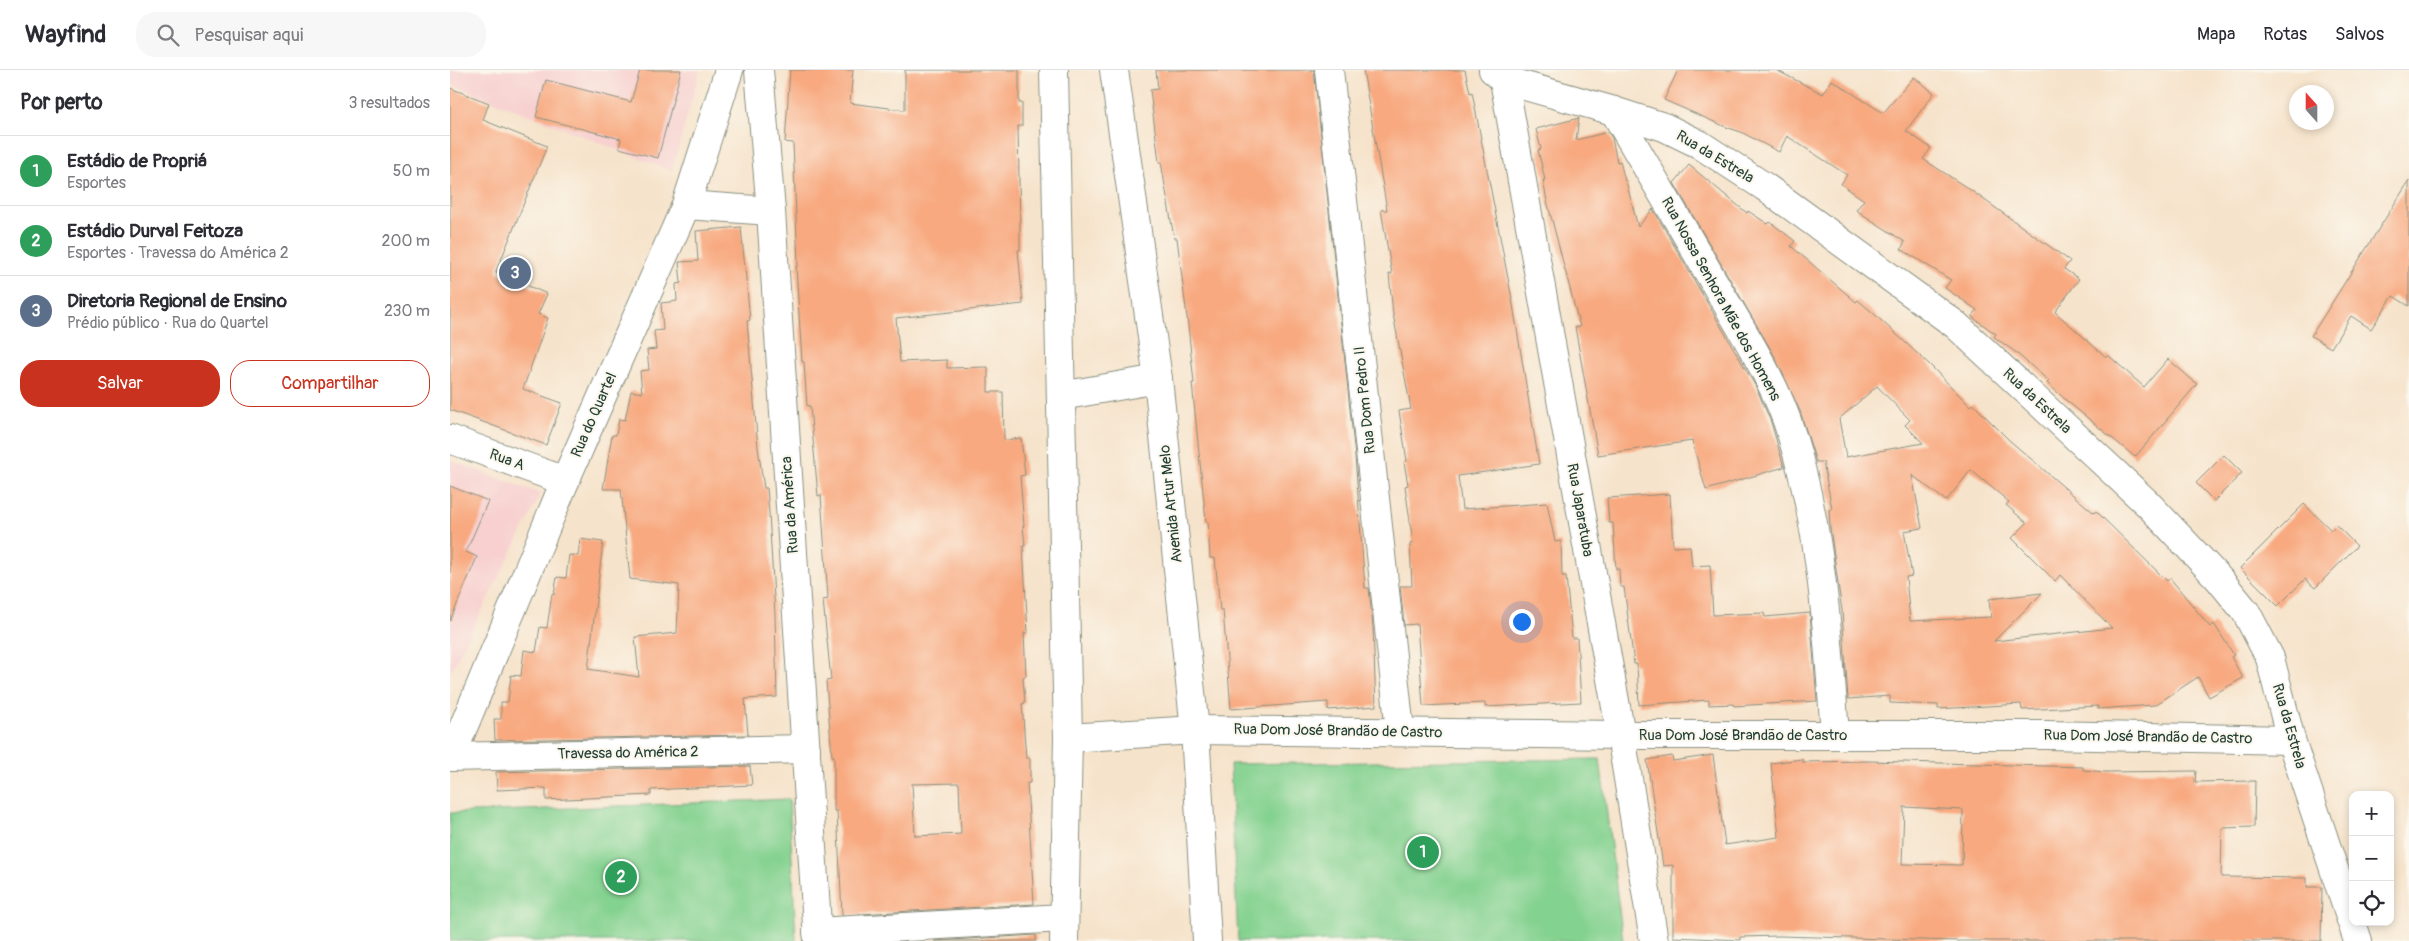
<!DOCTYPE html>
<html lang="pt">
<meta charset="utf-8">
<style>
body{margin:0;font-family:Pangolin,sans-serif;background:#f7f7f7;color:#2b2b33}
.controls{position:absolute;right:15px;bottom:15px;display:grid;overflow:hidden;border-radius:10px;box-shadow:0 2px 8px #0003}
.controls button{width:45px;height:45px;display:grid;place-items:center;padding:0;border:0;border-bottom:1px solid #e1e1e2;background:#fff;color:#2b2b33;font:25px sans-serif}
.compass{position:absolute;left:1839px;top:15px;width:45px;height:45px;border-radius:50%;background:#fff;box-shadow:0 2px 8px #0003;rotate:339deg}
.you{position:absolute;left:1071px;top:551px;width:18px;height:18px;margin:-12px;border:4px solid #fff;border-radius:50%;background:#1a73e8;box-shadow:0 0 0 8px #1a73e833}
.badge{display:grid;place-items:center;width:32px;height:32px;border-radius:50%;background:#c8321e;color:#fff;font-size:16px;font-weight:700}
.pin{position:absolute;translate:-50% -50%;border:2px solid #fff;box-shadow:0 1px 5px #0006}
.list{margin:0;padding:0;list-style:none}
h2{display:flex;justify-content:space-between;align-items:center;height:65px;margin:0;padding:0 20px;font-size:21px}
h2 small{font-size:16px;font-weight:400;color:#7c7c81}
.list li{display:grid;grid-template-columns:32px 1fr auto;gap:15px;align-items:center;box-sizing:border-box;height:70px;padding:0 20px;border-top:1px solid #e1e1e2}
.list b{display:block;font-size:19px;white-space:nowrap}
.list p{margin:0;font-size:16px;white-space:nowrap;color:#7c7c81}
.list em{font-size:16px;font-style:normal;color:#7c7c81}
.actions{display:flex;gap:10px;padding:15px 20px}
.actions a{flex:1;padding:11px 0;border:1px solid #c8321e;border-radius:20px;text-align:center;font-size:18px;color:#c8321e}
.actions .main{background:#c8321e;color:#fff}
.icon{flex:none;width:28px;height:28px;fill:none;stroke:currentColor;stroke-width:2;stroke-linecap:round;stroke-linejoin:round}
.map{position:relative;flex:none;width:1959px;height:871px;overflow:hidden}
header{display:flex;align-items:center;gap:30px;box-sizing:border-box;height:70px;padding:0 25px;background:#fff;border-bottom:1px solid #e1e1e2}
header strong{font-size:24px}
nav{display:flex;gap:28px;margin-inline-start:auto;font-size:18px}
.search{width:350px;height:45px;background:#f7f7f7;display:flex;align-items:center;gap:12px;box-sizing:border-box;padding:0 18px;border-radius:20px;color:#7c7c81;font-size:19px}
main{display:flex}
aside{flex:1;background:#fff}
.map>svg:first-child{display:block}
.built{fill:#f7d0cf}
.green{fill:#84d290;stroke:#528862}
.building{fill:#f8a97f;fill-rule:evenodd}
.lines{fill:none;stroke-linecap:round;stroke-linejoin:round}
.minor-casing{stroke:#8a9080;stroke-width:30}
.major-casing{stroke:#8a9080;stroke-width:30}
.minor{stroke:#fff;stroke-width:28}
.major{stroke:#fff;stroke-width:28}
.labels{text-anchor:middle;dominant-baseline:central;stroke-width:4;stroke-linejoin:round;paint-order:stroke}
.street-label{font-size:15px;fill:#1f3d34;stroke:#fbf7ec}
</style>
<header>
<strong>Wayfind</strong>
<div class="search"><svg class="icon" aria-label="search" viewBox="0 0 24 24"><circle cx="10" cy="10" r="6"/><path d="M15 15l6 6"/></svg>Pesquisar aqui</div>
<nav><a>Mapa</a><a>Rotas</a><a>Salvos</a></nav>
</header>
<main>
<aside>
<h2>Por perto<small>3 resultados</small></h2>
<ul class="list">
<li><span class="badge" style="background:#2e9e5b">1</span><div><b>Estádio de Propriá</b><p>Esportes</p></div><em>50 m</em></li>
<li><span class="badge" style="background:#2e9e5b">2</span><div><b>Estádio Durval Feitoza</b><p>Esportes · Travessa do América 2</p></div><em>200 m</em></li>
<li><span class="badge" style="background:#5c6f8a">3</span><div><b>Diretoria Regional de Ensino</b><p>Prédio público · Rua do Quartel</p></div><em>230 m</em></li>
</ul>
<div class="actions"><a class="main">Salvar</a><a>Compartilhar</a></div>
</aside>
<div class="map">
<svg width="1959" height="871" viewBox="0 0 1959 871">
<rect width="100%" height="100%" fill="#fbf7ec"/>
<filter id="ink" filterUnits="userSpaceOnUse"><feTurbulence type="fractalNoise" baseFrequency=".02" numOctaves="2"/><feDisplacementMap in="SourceGraphic" scale="10" xChannelSelector="R" yChannelSelector="G"/><feConvolveMatrix kernelMatrix="1 2 1 2 8 2 1 2 1" color-interpolation-filters="sRGB"/></filter>
<filter id="wash" filterUnits="userSpaceOnUse"><feTurbulence type="fractalNoise" baseFrequency=".0096" numOctaves="4" result="noise"/><feDisplacementMap in="SourceGraphic" scale="20" xChannelSelector="R" yChannelSelector="G"/><feGaussianBlur stdDeviation="1.12" result="paint"/><feColorMatrix in="noise" values="0 0 0 0 0 0 0 0 0 0 0 0 0 0 0 0 0 1.4 0 .05"/><feComposite in="paint" operator="in"/></filter>
<g filter="url(#wash)">
<rect width="100%" height="100%" fill="#f6e3cb"/>
<g class="built">
<polygon points="0,0 250,0 222,101 0,14"/>
<polygon points="0,390 91,424 0,603"/>
</g>
<g class="green">
<polygon points="1150,689 1173,871 788,871 780,694"/>
<polygon points="339,729 346,871 0,871 0,743"/>
</g>
<g id="blocks">
<g class="building">
<polygon points="190,0 231,0 208,88 169,78 171,69 86,47 96,10 181,32"/>
<path d="M340,0H403L400,33L455,40V0H569V33H572V56H568L570,160V180H568L573,234L446,248L450,292L497,290V298L538,297V322H553L554,370L571,368L575,405L570,406L574,456H573L575,476H573L578,563H574L576,606L573,607L575,633L572,634L576,688H580V713H577L584,834L392,845L387,741H384V686H382L376,611L381,610L373,530L378,529L371,425L368,426L360,336H357L354,292H352L346,196H348L343,73L335,72ZM509,713L511,764L465,766L462,714Z"/>
<polygon points="706,0 864,0 905,386 915,518 919,518 923,557 926,636 878,640 878,632 781,639 773,540 770,540 765,488 760,488 758,452 756,452 742,313 744,313 738,255 727,168 724,168 711,92 709,92 700,20 708,19"/>
<polygon points="913,0 1015,0 1020,23 1022,22 1062,229 1089,394 1008,406 1012,439 1097,433 1105,472 1111,471 1112,506 1116,506 1122,568 1127,568 1131,632 1035,637 1035,633 973,636 967,554 954,555 950,516 962,516 960,474 963,473 955,416 958,415 954,392 957,391 949,341 961,339 943,244 939,204 942,204 931,140 937,140"/>
<polygon points="1228,0 1326,0 1373,24 1382,10 1433,43 1464,7 1484,23 1456,61 1481,78 1473,89 1519,119 1620,191 1614,199 1629,209 1605,242 1656,287 1658,285 1694,317 1718,289 1747,314 1685,387 1617,331 1597,313 1599,311 1564,281 1544,267 1546,264 1522,247 1527,240 1495,218 1501,210 1451,179 1455,172 1406,140 1414,130 1391,114 1397,105 1337,66 1329,82 1291,62 1276,57 1214,30"/>
<polygon points="0,18 39,33 33,50 97,76 46,202 97,224 88,244 98,248 73,319 112,333 96,375 0,340"/>
<polygon points="1129,48 1126,70 1158,62 1162,68 1167,92 1170,91 1175,111 1176,111 1188,157 1203,139 1306,317 1321,352 1334,397 1256,420 1242,371 1148,385 1125,257 1130,257 1097,131 1093,110 1095,110 1088,80 1091,79 1086,59"/>
<path d="M1239,95L1297,143L1298,141L1318,154L1320,152L1345,171L1341,176L1406,232L1408,230L1422,242L1480,295L1520,336L1523,334L1559,370L1644,443L1646,441L1717,511L1720,508L1760,557L1764,554L1784,585L1781,587L1793,608L1759,627L1748,607L1705,635L1648,639V636L1572,640L1571,634L1488,639V635L1440,633V626L1398,629L1392,541L1380,457L1379,440L1382,439L1373,392H1366L1350,341L1324,285L1224,113ZM1427,316L1460,350L1455,355L1473,373L1396,387L1389,349ZM1521,400L1559,432L1556,435L1577,453L1562,468L1605,511L1610,505L1662,558L1544,571L1592,523L1539,529L1541,547L1460,551L1456,507L1462,506L1454,461L1472,458L1462,405L1496,431Z"/>
<polygon points="1959,111 1959,236 1943,226 1921,259 1901,246 1881,278 1861,266"/>
<polygon points="291,157 300,250 297,251 308,378 314,418 317,418 319,443 325,545 327,627 295,629 298,665 45,670 44,649 51,649 51,632 58,632 61,605 71,606 74,580 86,582 90,557 97,558 102,524 104,525 107,507 116,508 119,485 128,486 130,469 153,472 138,599 189,607 185,567 227,563 229,515 180,509 171,419 153,419 162,365 166,365 169,349 175,350 181,321 192,323 190,301 199,300 197,280 206,279 204,261 213,260 211,233 227,231 226,214 231,213 229,192 248,191 246,161"/>
<polygon points="1774,385 1792,403 1764,431 1746,413"/>
<polygon points="0,416 38,431 16,482 27,487 0,551"/>
<polygon points="1220,424 1223,477 1240,476 1242,496 1260,495 1263,545 1314,543 1315,547 1360,543 1367,631 1284,636 1283,634 1259,635 1259,630 1189,635 1187,594 1184,594 1174,517 1170,517 1169,499 1166,499 1163,453 1159,453 1157,428"/>
<polygon points="1854,434 1881,460 1886,455 1907,476 1865,518 1855,509 1828,536 1790,498"/>
<path d="M1263,685L1275,775L1329,767L1321,693L1352,689V692L1419,691L1633,697V700L1655,702L1746,701L1745,712L1805,711L1804,757L1772,758L1771,807L1857,808V817H1872L1871,871H1508L1330,866L1290,867V870L1223,867V795L1213,796L1197,690L1222,686L1223,691ZM1454,737L1513,740L1512,795L1452,794Z"/>
<polygon points="300,696 302,715 201,720 201,725 96,730 96,718 47,720 46,702"/>
<polygon points="586,865 586,871 484,871"/>
</g>
</g>
</g>
<g filter="url(#ink)">
<use href="#blocks" fill-opacity="0" stroke="#8a9080" stroke-width="1"/>
<g class="lines">
<defs>
<g id="minor">
<polyline points="309,0 321,141 368,871"/>
<polyline points="879,0 950,661"/>
<polyline points="1043,0 1054,10 1164,41 1214,57 1249,74 1315,117 1506,255 1698,434 1769,509 1796,542 1820,588 1841,670 1908,871"/>
<polyline points="1054,10 1171,665 1204,871"/>
<path d="M1164,41C1200,102 1235,163 1271,224C1297,269 1327,315 1342,366C1372,463 1378,565 1385,665"/>
<polyline points="236,135 321,141"/>
<polyline points="0,369 115,411"/>
<polyline points="618,668 745,660 1171,665 1596,665 1841,670"/>
<polyline points="0,687 356,679"/>
<polyline points="1,687 115,411 236,135 279,0"/>
<polyline points="367,862 613,848"/>
</g>
<g id="major">
<polyline points="604,0 618,668 614,871"/>
<polyline points="664,0 708,309 745,660 757,871"/>
<polyline points="611,326 708,309"/>
</g>
</defs>
<use href="#minor" class="minor-casing"/>
<use href="#major" class="major-casing"/>
<use href="#minor" class="minor"/>
<use href="#major" class="major"/>
</g>
</g>
<g class="labels">
<g class="street-label">
<text transform="translate(1265 87) rotate(31)">Rua da Estrela</text>
<text transform="translate(1271 229) rotate(61)">Rua Nossa Senhora Mãe dos Homens</text>
<text transform="translate(915 330) rotate(-96)">Rua Dom Pedro II</text>
<text transform="translate(1587 331) rotate(43)">Rua da Estrela</text>
<text transform="translate(144 345) rotate(-66)">Rua do Quartel</text>
<text transform="translate(57 390) rotate(20)">Rua A</text>
<text transform="translate(721 434) rotate(-96)">Avenida Artur Melo</text>
<text transform="translate(340 435) rotate(-94)">Rua da América</text>
<text transform="translate(1130 440) rotate(80)">Rua Japaratuba</text>
<text transform="translate(1839 656) rotate(74)">Rua da Estrela</text>
<text transform="translate(888 661) rotate(1)">Rua Dom José Brandão de Castro</text>
<text x="1293" y="665">Rua Dom José Brandão de Castro</text>
<text transform="translate(1698 667) rotate(1)">Rua Dom José Brandão de Castro</text>
<text transform="translate(178 683) rotate(-1)">Travessa do América 2</text>
</g>
</g>
</svg>
<div class="controls">
<button>+</button>
<button>−</button>
<button><svg class="icon" aria-label="locate" viewBox="0 0 24 24"><circle cx="12" cy="12" r="6"/><path d="M12 2v4M12 18v4M2 12h4M18 12h4"/></svg></button>
</div>
<svg class="compass" viewBox="-18 -18 36 36"><path d="M0-13l5 13h-10z" fill="#e53935"/><path d="M0 13l5-13h-10z" fill="#7c7c81"/></svg>
<div class="you"></div>
<div class="pin badge" style="left:973px;top:782px;background:#2e9e5b">1</div>
<div class="pin badge" style="left:171px;top:807px;background:#2e9e5b">2</div>
<div class="pin badge" style="left:65px;top:203px;background:#5c6f8a">3</div>
</div>
</main>
